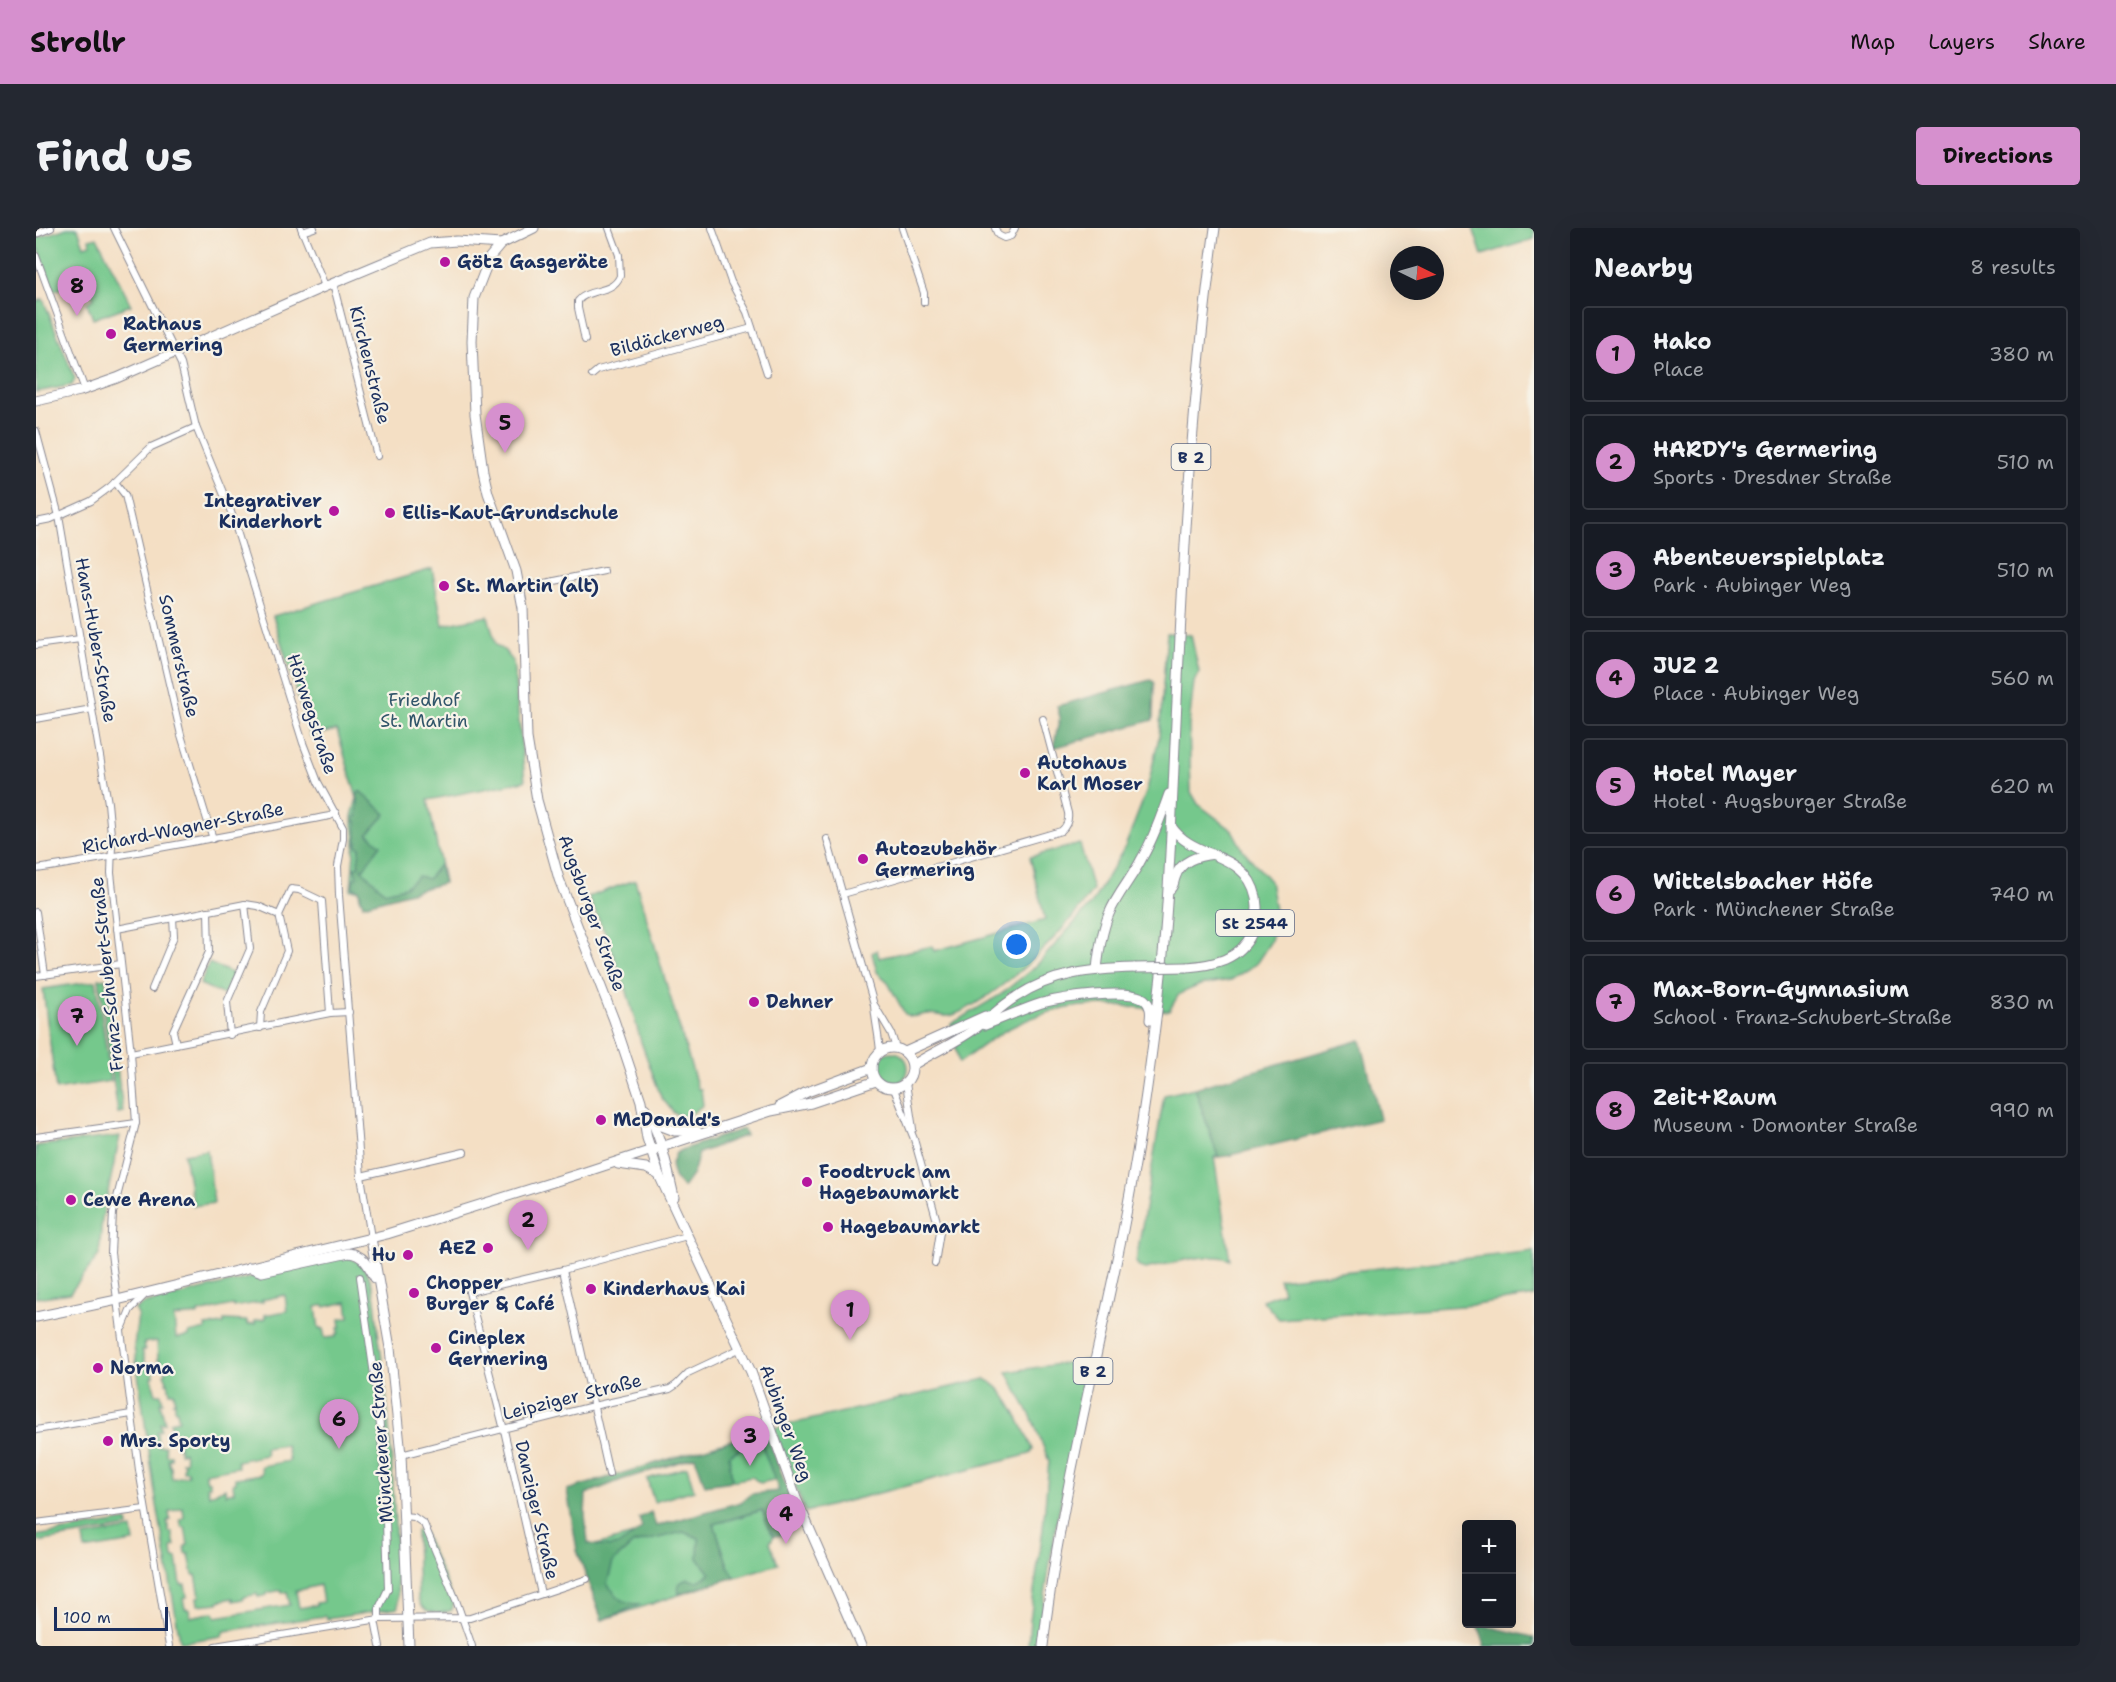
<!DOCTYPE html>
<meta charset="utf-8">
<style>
body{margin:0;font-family:"Shantell Sans",sans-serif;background:#242831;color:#f1f3f6}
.controls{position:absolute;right:18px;bottom:18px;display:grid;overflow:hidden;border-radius:6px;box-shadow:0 6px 24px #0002}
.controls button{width:54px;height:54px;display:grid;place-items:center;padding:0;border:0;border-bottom:2px solid #363941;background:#171b24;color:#f1f3f6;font:30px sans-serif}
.compass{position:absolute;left:1354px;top:18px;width:54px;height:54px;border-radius:50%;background:#171b24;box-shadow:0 6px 24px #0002;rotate:95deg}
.scale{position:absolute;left:18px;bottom:15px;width:114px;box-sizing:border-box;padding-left:6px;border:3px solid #1b2f5e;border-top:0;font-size:16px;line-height:21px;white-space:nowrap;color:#1b2f5e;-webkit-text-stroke:4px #f7f3e8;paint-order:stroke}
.you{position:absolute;left:981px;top:717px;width:21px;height:21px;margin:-15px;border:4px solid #fff;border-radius:50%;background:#1a73e8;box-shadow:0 0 0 9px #1a73e833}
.badge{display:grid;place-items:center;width:39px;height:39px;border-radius:50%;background:#d690ce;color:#111;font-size:20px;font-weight:700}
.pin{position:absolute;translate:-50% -50px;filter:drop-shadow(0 2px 3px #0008)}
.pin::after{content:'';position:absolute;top:32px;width:21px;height:18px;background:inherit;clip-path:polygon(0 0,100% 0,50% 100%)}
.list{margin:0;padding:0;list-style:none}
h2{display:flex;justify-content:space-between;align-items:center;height:78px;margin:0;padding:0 24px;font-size:26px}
h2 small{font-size:20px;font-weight:400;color:#9ea1a6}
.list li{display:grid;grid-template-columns:39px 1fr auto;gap:18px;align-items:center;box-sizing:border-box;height:96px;margin:0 12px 12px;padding:0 12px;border:2px solid #363941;border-radius:6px}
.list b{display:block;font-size:22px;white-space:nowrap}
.list p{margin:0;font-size:20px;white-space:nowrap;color:#9ea1a6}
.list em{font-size:20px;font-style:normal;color:#9ea1a6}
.map{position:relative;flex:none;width:1498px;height:1418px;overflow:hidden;border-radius:6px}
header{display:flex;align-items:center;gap:36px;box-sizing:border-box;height:84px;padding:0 30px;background:#d690ce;color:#111}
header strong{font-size:28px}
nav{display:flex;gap:33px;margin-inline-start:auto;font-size:21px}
.intro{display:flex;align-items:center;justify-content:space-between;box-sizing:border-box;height:144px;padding:0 36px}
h1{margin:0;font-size:42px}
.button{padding:15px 27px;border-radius:6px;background:#d690ce;color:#111;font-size:21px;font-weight:700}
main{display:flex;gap:36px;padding:0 36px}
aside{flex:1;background:#171b24;border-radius:6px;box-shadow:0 6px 24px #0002}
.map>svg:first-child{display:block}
.green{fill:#74c88c;stroke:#487c75;stroke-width:1.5;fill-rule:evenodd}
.forest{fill:#5fac78;stroke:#3d6e6b;stroke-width:1.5;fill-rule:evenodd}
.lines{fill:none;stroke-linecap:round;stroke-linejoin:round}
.street-casing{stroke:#888791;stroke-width:8}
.secondary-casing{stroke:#888791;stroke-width:11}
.primary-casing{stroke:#888791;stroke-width:11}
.street{stroke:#fff;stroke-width:6}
.secondary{stroke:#fff;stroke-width:9}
.primary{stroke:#fff;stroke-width:9}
.primary-bridge-casing{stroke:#888791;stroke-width:11;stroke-linecap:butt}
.primary-bridge{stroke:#fff;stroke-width:9}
.poi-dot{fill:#b5179e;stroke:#f7f3e8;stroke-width:2}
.labels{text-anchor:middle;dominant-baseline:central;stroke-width:4.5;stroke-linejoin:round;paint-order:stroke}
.shield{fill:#f7f3e8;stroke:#5d6a87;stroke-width:1.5}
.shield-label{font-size:16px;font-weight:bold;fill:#1b2f5e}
.poi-label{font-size:18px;font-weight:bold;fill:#1b2f5e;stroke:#f7f3e8;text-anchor:start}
.street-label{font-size:18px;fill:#1b2f5e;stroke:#f7f3e8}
.park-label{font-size:18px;fill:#31556a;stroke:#f7f3e8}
</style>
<header>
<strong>Strollr</strong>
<nav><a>Map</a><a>Layers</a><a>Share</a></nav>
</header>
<div class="intro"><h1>Find us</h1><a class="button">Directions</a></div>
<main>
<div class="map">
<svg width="1498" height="1418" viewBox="0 0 1498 1418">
<rect width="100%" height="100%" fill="#f7f3e8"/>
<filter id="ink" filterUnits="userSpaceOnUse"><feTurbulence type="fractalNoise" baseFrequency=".0167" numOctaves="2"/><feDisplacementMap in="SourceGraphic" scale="12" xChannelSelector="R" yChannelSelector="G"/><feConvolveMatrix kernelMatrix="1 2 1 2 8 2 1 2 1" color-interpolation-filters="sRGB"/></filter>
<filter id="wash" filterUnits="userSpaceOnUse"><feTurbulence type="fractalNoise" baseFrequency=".008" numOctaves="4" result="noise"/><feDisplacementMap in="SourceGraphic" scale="24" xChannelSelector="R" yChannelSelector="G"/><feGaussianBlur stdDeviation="1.35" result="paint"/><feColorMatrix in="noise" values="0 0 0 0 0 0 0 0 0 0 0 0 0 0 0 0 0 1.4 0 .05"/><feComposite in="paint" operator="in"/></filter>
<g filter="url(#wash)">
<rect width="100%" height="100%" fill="#f4dfc4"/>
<g class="green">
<polygon points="31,0 42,0 48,18 54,16 53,11 61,9 95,77 57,91 51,75 58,70 56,66 51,65 47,53 18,63 0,15 0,10"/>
<polygon points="1437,0 1498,0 1498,11 1446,27"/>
<polygon points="7,71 39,151 36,157 0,164 0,74"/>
<polygon points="396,341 407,397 452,388 460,417 468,422 477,433 489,553 392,572 408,654 324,672 323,662 315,662 319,613 316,588 321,570 301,502 274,508 237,388"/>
<path d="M1131,405L1155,407L1163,444L1158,454L1153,497L1155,564L1162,576L1196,602L1207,622L1234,653L1240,688L1235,713L1220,736L1195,752L1164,757L1143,766L1133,783C1075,775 1030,771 976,799C957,808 940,823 923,835L915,796L964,767L1000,738L1056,675L1089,619L1111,562L1123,509Z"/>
<path d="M1044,616L1057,662C1028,703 994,738 953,767C942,774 930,783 917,787C909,790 902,786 895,786C884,785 879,792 869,786L851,753L841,744L836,725L841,722L843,730L896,718L898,723L1009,692L994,629Z"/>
<polygon points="599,652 662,861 665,861 667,877 651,889 638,885 625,869 605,814 590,760 571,709 552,669"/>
<polygon points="173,735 198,746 188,767 164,756"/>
<polygon points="69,750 87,884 82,885 63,751"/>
<polygon points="60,753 75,853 20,862 7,761"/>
<circle cx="856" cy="840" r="16"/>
<path d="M1159,860L1182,929H1178L1194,1032C1174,1022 1132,1037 1109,1041L1103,1039L1100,1034L1128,867Z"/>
<polygon points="84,908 66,991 63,1027 34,1065 0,1070 0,918"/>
<polygon points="171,922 178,975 157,978 148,926"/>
<polygon points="1498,1023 1498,1068 1439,1077 1243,1091 1226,1072 1247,1064 1243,1051"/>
<path d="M306,1027C317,1029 325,1035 331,1045C340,1060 340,1085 342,1103C356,1195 359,1287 362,1380L291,1391L288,1388L189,1403L186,1408L147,1414L144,1412L119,1265L98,1118L102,1087L99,1081L107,1076ZM249,1067L251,1083L229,1087V1091L219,1093V1096L212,1097L211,1093L188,1092V1096L169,1098L170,1101L153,1105V1108L140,1110L138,1089L162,1087V1085C175,1083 184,1079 197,1077L198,1079L227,1074L226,1072ZM311,1074L313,1089L304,1091L305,1099H302L303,1105L300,1106V1109L289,1110L287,1101H283L280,1079L288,1077L289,1079ZM121,1113L122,1132H124L125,1139L129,1138L130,1145L128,1146L131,1153L130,1155H132L134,1164H138L139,1172L137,1174H139V1182H141L143,1192L134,1194L137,1203L135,1204L138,1211L136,1212H142L144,1225L148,1224L150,1233L146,1234L148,1236L147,1243H151L152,1247L136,1251L135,1239H134L132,1231H135V1227H130L129,1218H122L121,1203L125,1202L124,1195H129L124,1174H127L125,1166H120L115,1149L118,1148L117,1140L111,1141L106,1122H109L108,1115ZM250,1217L253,1233L225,1238L226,1246L199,1250L200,1254L197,1255L198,1264L190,1266L189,1260L173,1267L171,1258L174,1257L173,1253H171L169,1245L202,1239L201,1233L230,1227L229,1220ZM147,1280L148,1290L144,1291L146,1299H149L152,1317L149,1318L150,1326H153L157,1347H160L164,1368L161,1369L162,1377L182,1375V1373L197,1370V1373L207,1371V1369L221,1366L222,1369L231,1367V1365L246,1362V1365L251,1364L254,1377L180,1389L178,1384L154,1389L153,1381H149L147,1370L151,1369L149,1357H145L141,1330H137L136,1319L139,1318L136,1304H133L131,1293L134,1292L133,1284ZM284,1357L287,1374L280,1375V1377L263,1380L260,1363Z"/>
<polygon points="1048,1132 1054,1133 1020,1297 1001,1418 992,1418 994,1392 1007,1301 1013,1233 995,1188 971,1144"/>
<path d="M949,1151C971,1159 987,1201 997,1221L994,1226L769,1284L738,1200Z"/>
<polygon points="726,1207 742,1251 724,1255 716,1249 695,1253 688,1226"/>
<polygon points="651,1239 658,1262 618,1274 611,1251"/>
<polygon points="727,1282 733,1301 738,1308 734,1314 742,1336 699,1349 692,1338 678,1296"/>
<polygon points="665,1289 677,1356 566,1392 541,1322"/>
<polygon points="91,1293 92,1299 0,1314 0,1308"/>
<polygon points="96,1301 98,1314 49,1322 47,1309"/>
<path d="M380,1303H387L418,1373L416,1382C404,1388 387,1385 382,1372Z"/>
</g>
<g class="forest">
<polygon points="1114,452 1118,454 1117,492 1017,520 1024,489 1021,478"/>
<polygon points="324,563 350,586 332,606 345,617 326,642 349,664 369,659 382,648 392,651 403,637 408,655 327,677 323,662 316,659 318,650 321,649 318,640 323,638 322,635 324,620 321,619 320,593 316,594 316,590 321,589 322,572 321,567"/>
<polygon points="1325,812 1344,891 1191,928 1182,929 1159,860"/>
<polygon points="707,901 710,907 663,925 657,946 647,960 638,949 635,937 640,925 648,921"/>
<path d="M729,1202L754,1269L747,1273L748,1276L733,1281L740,1300L745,1298L747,1307L738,1308L733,1301L726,1282L678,1296L692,1338L699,1349L643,1366L642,1356L651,1351L661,1354L674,1346L662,1330L663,1310L647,1304L597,1316L577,1334L571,1356C583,1370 586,1376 605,1376L566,1392L541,1322L531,1262ZM723,1210L743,1263L715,1266L705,1274L620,1298L615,1284L603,1290L606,1300C587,1317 578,1323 552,1315L549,1287L550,1266L585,1252L659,1229L669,1257L696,1253L693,1227Z"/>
<polygon points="1442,1396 1497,1409 1498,1418 1449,1418"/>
</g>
</g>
<g filter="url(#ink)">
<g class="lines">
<defs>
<g id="street">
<polyline points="78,0 145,136 160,199 195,284 267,515 282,554 307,600 307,611 302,638 303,667 325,948 335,1010"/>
<polyline points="265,0 289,58"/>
<polyline points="676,0 695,54 711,84 731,145"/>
<polyline points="866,0 888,65 888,74"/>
<polyline points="959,0 962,7 968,10 975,8 979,0"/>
<polyline points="266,4 278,0"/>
<polyline points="0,6 15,0"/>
<polyline points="0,28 49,162"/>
<polyline points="297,55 341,228"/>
<path d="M549,112L542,80V73C553,59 576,67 584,48L583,27L573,0"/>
<polyline points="556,147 562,142 716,100"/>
<polyline points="0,203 23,288 72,575 76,617 75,645 95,825 100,895 77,985 75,1025 103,1242 133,1418"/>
<polyline points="79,254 89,267 145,507 177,611"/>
<polyline points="0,294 15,291 55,273 74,259 115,219 160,199"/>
<polyline points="484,360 568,343"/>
<polyline points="0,417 44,411"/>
<polyline points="0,491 56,481"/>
<path d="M791,611L838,777C839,793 843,808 844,824"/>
<path d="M0,641C99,626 196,606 294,588L300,585"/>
<path d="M807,666L1025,603C1031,598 1033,593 1032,585L1007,491"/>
<polyline points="0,684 9,747"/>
<polyline points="81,701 209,676 222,678 243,687 255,661 263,662 286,673 294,785"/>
<polyline points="0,748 85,736"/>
<polyline points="116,761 138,708 137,690"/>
<polyline points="839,778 855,805 860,820"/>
<polyline points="224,800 225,784 251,723 243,687"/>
<polyline points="194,807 191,774 214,721 209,676"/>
<polyline points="140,816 137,803 173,724 172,683"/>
<polyline points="95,825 294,785 313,784"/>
<polyline points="870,855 877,901"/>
<polyline points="858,861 878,911 904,1004 899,1035"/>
<polyline points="0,909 100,895"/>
<polyline points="325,948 428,924"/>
<polyline points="527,1042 573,1246"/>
<polyline points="324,1049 342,1175 349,1258 352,1361 343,1380 343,1391"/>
<polyline points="87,1099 94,1082 109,1067"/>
<polyline points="0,1202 95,1186"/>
<polyline points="365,1227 557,1178 634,1161 640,1157 652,1145 705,1120"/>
<polyline points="367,1288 378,1289 388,1296 420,1372 436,1418"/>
<polyline points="0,1295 109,1281"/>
<polyline points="505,1366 468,1202 433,1064 527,1042 651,1008"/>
<polyline points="339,1392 344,1418"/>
<polyline points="179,1418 343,1391 434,1390 551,1351"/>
</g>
<g id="secondary">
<polyline points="498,0 465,16 454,29 438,70 436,113 439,186 447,243 452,265 480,343 487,380 491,510 501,572 523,651 578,792 605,873 611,910 623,947 715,1144 760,1270 825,1418"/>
<polyline points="0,173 44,163 81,150 281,62 394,15 421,13 465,16"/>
<circle cx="856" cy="840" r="20"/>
<polyline points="744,878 771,864 836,840"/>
<path d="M609,880C625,907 631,938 638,969"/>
<polyline points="618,895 639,903 661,903"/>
<polyline points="582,936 610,940 623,947"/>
<polyline points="335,1010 354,1120 365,1227 373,1418"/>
<path d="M213,1039L226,1044L313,1025C327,1026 333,1038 339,1050"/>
<polyline points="0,1089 81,1072 351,1006 546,945 735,883 775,875 840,853"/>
</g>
<g id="primary">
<path d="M1135,598C1157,632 1210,622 1220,669C1222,681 1221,694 1216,705C1204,732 1177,737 1151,739"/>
<path d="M1133,662C1138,658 1137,656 1139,650C1144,632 1162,628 1178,626"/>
<path d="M1061,741C1063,722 1066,703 1073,686C1081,666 1096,650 1106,630C1118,610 1125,588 1133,566"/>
<path d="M949,797C968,790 987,781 1006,775C1025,770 1092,760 1108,771C1115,777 1115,784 1114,792"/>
<polyline points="869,824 949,788"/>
<path d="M877,837C897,824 920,815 940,800C954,790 965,778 980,769C1016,745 1056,741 1099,740"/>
<path d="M1007,1418C1023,1277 1059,1140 1087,1002C1102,926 1113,851 1122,774C1134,674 1136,573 1141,473C1148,315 1157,157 1179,0"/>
</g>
</defs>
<use href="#street" class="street-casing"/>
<use href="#secondary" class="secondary-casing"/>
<use href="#primary" class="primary-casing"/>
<use href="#street" class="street"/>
<use href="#secondary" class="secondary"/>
<use href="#primary" class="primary"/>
<defs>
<polyline id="primary-bridge" points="1099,740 1151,739"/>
</defs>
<use href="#primary-bridge" class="primary-bridge-casing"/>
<use href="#primary-bridge" class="primary-bridge"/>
</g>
</g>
<g class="poi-dot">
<circle cx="409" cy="34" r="6"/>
<circle cx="75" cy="106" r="6"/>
<circle cx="298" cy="283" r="6"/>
<circle cx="354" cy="285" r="6"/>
<circle cx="408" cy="358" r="6"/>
<circle cx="989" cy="545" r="6"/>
<circle cx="827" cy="631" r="6"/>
<circle cx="718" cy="774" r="6"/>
<circle cx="565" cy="892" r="6"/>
<circle cx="771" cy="954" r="6"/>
<circle cx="35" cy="972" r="6"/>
<circle cx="792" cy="999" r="6"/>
<circle cx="452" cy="1020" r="6"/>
<circle cx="372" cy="1027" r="6"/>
<circle cx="555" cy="1061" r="6"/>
<circle cx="378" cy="1065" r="6"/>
<circle cx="400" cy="1120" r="6"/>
<circle cx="62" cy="1140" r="6"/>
<circle cx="72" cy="1213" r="6"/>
</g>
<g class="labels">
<g class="shield">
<rect x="1135.5" y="216" width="39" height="26" rx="4.5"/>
<rect x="1180" y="682" width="78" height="26" rx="4.5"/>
<rect x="1037.5" y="1130" width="39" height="26" rx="4.5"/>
</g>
<g class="shield-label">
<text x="1155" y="229">B 2</text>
<text x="1219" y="695">St 2544</text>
<text x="1057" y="1143">B 2</text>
</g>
<g class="poi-label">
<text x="421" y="34">Götz Gasgeräte</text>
<text x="87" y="96">Rathaus<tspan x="87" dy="21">Germering</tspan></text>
<text x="286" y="273" text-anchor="end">Integrativer<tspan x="286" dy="21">Kinderhort</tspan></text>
<text x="366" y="285">Ellis-Kaut-Grundschule</text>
<text x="420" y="358">St. Martin (alt)</text>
<text x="1001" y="535">Autohaus<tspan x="1001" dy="21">Karl Moser</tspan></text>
<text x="839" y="621">Autozubehör<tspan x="839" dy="21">Germering</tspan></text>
<text x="730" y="774">Dehner</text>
<text x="577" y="892">McDonald's</text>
<text x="783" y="944">Foodtruck am<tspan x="783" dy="21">Hagebaumarkt</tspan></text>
<text x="47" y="972">Cewe Arena</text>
<text x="804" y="999">Hagebaumarkt</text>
<text x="440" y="1020" text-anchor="end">AEZ</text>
<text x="360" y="1027" text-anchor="end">Hu</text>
<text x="390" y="1055">Chopper<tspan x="390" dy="21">Burger &amp; Café</tspan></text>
<text x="567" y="1061">Kinderhaus Kai</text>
<text x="412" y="1110">Cineplex<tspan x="412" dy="21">Germering</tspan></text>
<text x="74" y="1140">Norma</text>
<text x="84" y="1213">Mrs. Sporty</text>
</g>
<g class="street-label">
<text transform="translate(631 108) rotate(-15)">Bildäckerweg</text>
<text transform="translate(334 137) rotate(76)">Kirchenstraße</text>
<text transform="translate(60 412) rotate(80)">Hans-Huber-Straße</text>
<text transform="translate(143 428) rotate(77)">Sommerstraße</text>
<text transform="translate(276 486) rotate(72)">Hörwegstraße</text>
<text transform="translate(147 600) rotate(-11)">Richard-Wagner-Straße</text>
<text transform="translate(556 685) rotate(70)">Augsburger Straße</text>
<text transform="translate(71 746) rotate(-96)">Franz-Schubert-Straße</text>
<text transform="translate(536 1169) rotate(-14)">Leipziger Straße</text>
<text transform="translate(750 1195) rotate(70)">Aubinger Weg</text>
<text transform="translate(345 1214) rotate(-94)">Münchener Straße</text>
<text transform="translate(501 1282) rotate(77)">Danziger Straße</text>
</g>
<g class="park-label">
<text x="388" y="472">Friedhof<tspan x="388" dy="21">St. Martin</tspan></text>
</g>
</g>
</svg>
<div class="controls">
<button>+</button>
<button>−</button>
</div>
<svg class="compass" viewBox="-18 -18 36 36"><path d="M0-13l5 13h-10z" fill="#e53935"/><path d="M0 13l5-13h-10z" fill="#9ea1a6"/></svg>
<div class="scale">100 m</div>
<div class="you"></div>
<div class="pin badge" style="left:814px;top:1112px">1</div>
<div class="pin badge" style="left:492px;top:1022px">2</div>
<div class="pin badge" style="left:714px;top:1238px">3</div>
<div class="pin badge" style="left:750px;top:1316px">4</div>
<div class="pin badge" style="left:469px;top:225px">5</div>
<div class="pin badge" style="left:303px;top:1221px">6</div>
<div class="pin badge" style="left:41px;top:818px">7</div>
<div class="pin badge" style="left:41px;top:88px">8</div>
</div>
<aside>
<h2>Nearby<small>8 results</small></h2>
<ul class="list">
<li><span class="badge">1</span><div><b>Hako</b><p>Place</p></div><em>380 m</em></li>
<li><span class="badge">2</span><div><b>HARDY's Germering</b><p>Sports · Dresdner Straße</p></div><em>510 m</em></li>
<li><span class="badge">3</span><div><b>Abenteuerspielplatz</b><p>Park · Aubinger Weg</p></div><em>510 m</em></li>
<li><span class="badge">4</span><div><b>JUZ 2</b><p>Place · Aubinger Weg</p></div><em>560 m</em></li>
<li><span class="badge">5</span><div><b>Hotel Mayer</b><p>Hotel · Augsburger Straße</p></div><em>620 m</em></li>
<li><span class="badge">6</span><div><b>Wittelsbacher Höfe</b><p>Park · Münchener Straße</p></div><em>740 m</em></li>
<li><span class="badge">7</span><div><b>Max-Born-Gymnasium</b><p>School · Franz-Schubert-Straße</p></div><em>830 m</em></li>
<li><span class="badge">8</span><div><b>Zeit+Raum</b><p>Museum · Domonter Straße</p></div><em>990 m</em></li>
</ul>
</aside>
</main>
